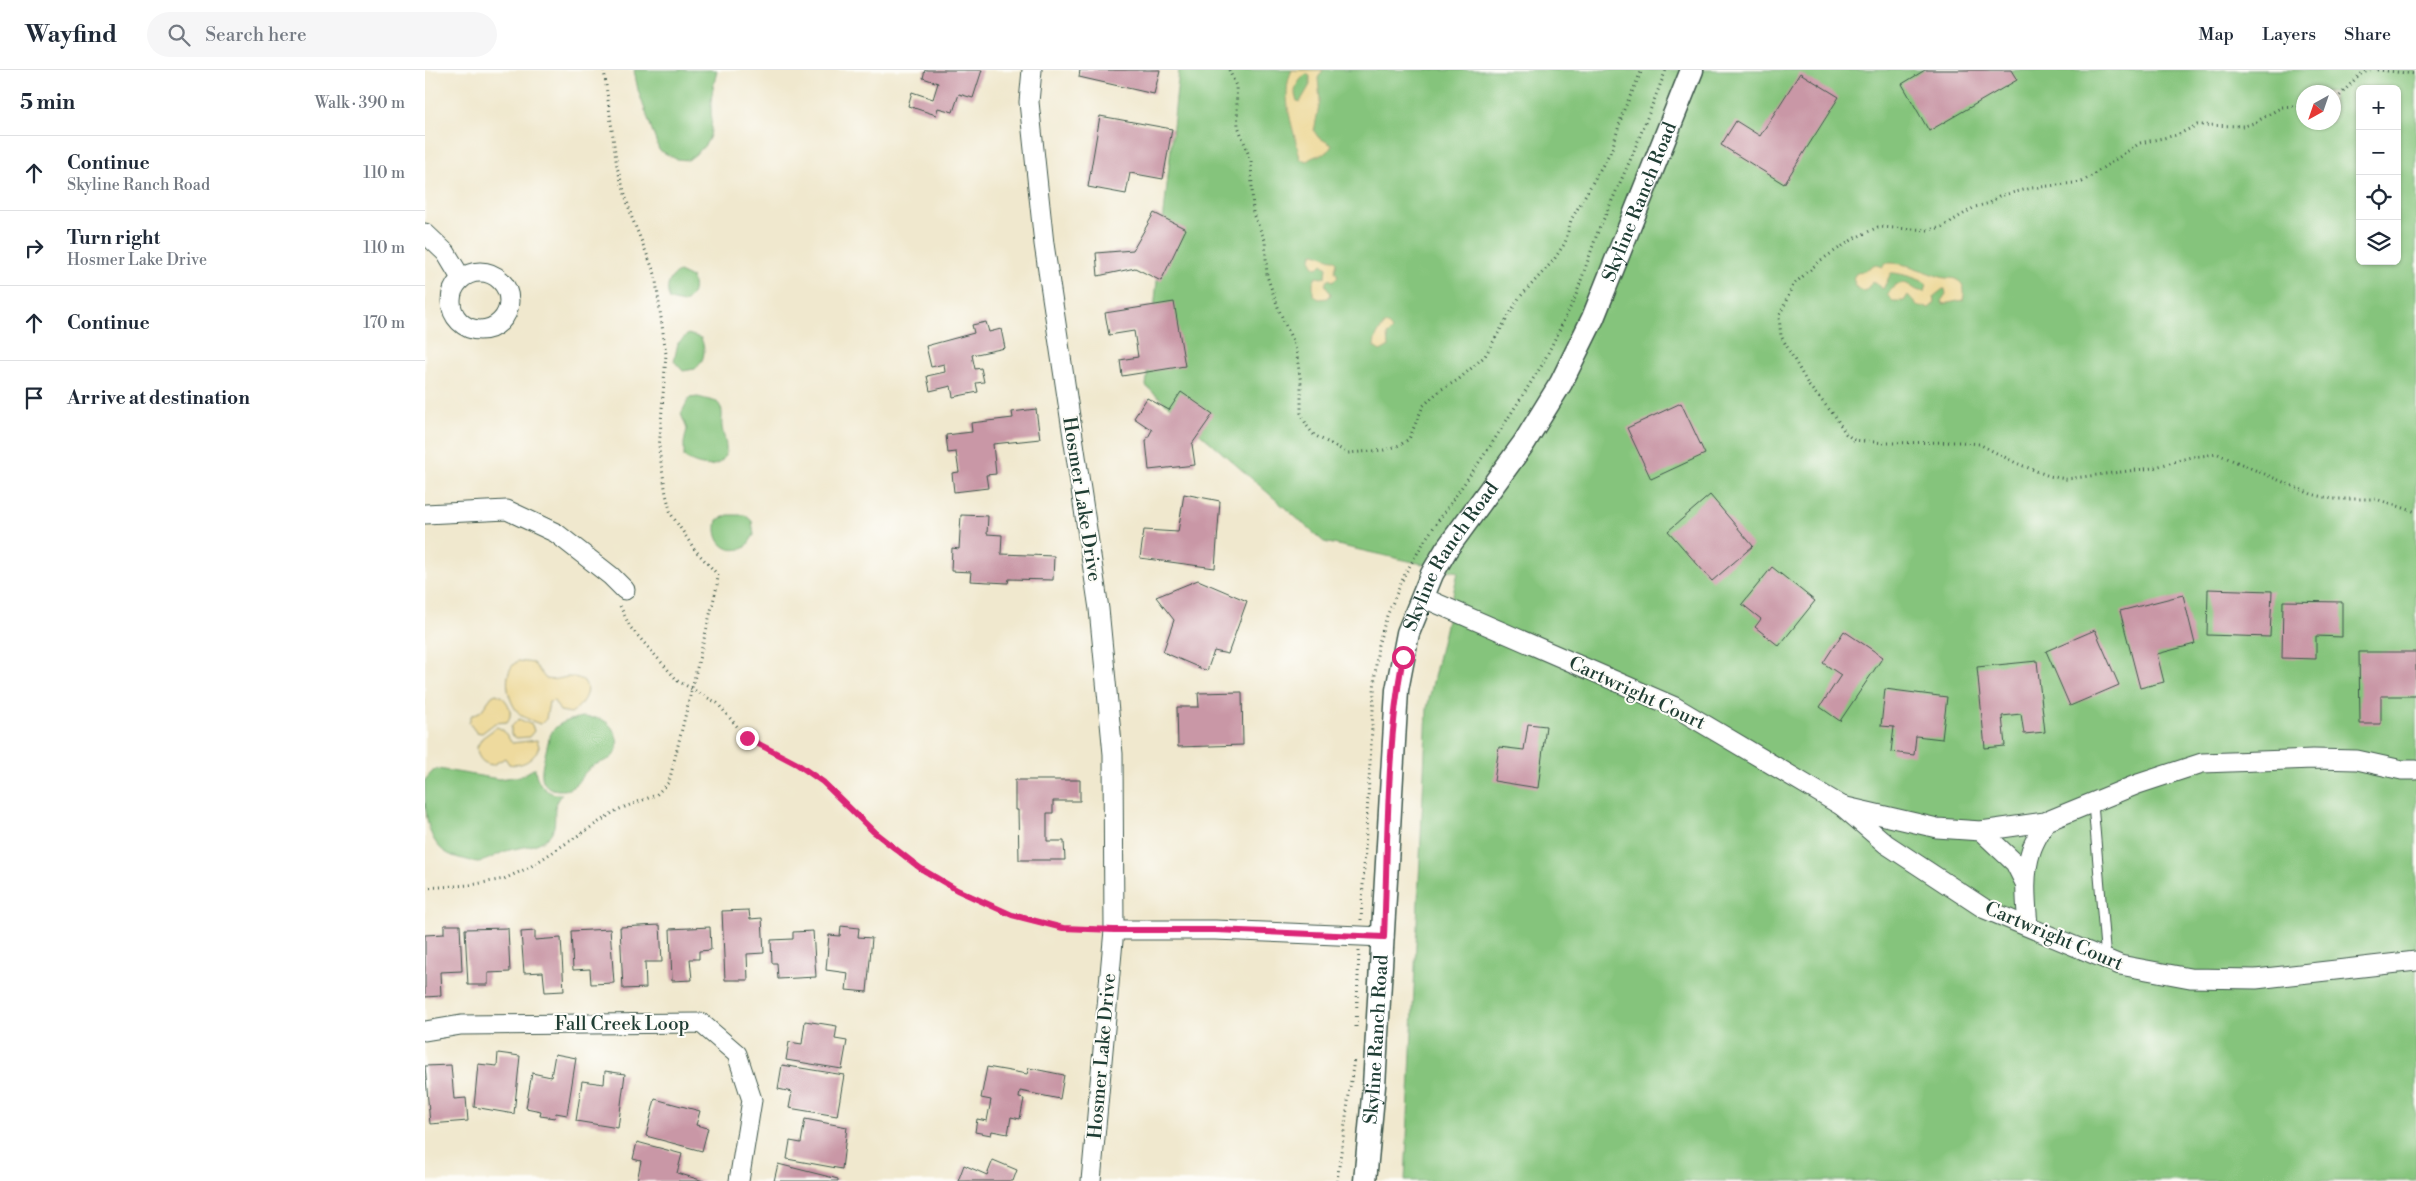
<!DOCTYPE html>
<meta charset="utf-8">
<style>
body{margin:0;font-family:"Libre Bodoni",serif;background:#f6f6f7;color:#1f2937}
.controls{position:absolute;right:15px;top:15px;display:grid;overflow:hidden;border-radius:8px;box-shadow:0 1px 4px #0004}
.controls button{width:45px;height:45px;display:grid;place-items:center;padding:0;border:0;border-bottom:1px solid #e0e1e3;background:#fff;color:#1f2937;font:25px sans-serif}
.compass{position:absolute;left:1871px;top:15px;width:45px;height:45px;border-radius:50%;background:#fff;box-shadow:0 1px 4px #0004;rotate:220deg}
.stop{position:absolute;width:15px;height:15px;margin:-11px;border:4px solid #db2777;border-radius:50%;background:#fff}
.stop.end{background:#db2777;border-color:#fff;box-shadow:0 1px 5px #0008}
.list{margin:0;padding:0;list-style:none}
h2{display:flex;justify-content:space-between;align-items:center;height:65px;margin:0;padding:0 20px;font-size:21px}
h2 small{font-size:16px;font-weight:400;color:#747a83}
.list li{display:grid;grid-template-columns:32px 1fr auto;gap:15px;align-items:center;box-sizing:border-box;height:75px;padding:0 20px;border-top:1px solid #e0e1e3}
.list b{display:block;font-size:19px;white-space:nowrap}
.list p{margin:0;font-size:16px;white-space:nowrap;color:#747a83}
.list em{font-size:16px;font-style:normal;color:#747a83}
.icon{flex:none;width:28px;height:28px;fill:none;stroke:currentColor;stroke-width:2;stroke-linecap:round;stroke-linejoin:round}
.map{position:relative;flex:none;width:1991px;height:1111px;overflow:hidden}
header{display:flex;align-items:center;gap:30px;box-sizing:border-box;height:70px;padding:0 25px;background:#fff;border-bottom:1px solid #e0e1e3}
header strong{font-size:24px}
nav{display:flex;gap:28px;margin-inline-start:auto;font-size:18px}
.search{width:350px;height:45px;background:#f6f6f7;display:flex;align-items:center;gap:12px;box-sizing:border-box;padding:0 18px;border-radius:28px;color:#747a83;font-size:19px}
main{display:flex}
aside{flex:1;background:#fff}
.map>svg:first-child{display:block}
.green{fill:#85c47c;stroke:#528058;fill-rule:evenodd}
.sand{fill:#eeda9e;stroke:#868c69;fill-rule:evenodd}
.building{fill:#c997a6}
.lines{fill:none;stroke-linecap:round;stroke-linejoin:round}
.service-casing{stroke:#3e574b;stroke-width:11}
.minor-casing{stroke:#3e574b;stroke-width:21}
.tertiary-casing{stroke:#3e574b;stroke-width:25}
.path{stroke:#3e574b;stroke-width:3;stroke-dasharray:1 4;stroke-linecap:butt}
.service{stroke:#fff;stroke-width:9}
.minor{stroke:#fff;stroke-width:19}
.tertiary{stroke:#fff;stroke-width:22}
.route{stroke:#db2777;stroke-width:6}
.labels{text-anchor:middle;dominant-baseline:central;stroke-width:4;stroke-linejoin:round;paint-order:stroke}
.street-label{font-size:19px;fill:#1f3d34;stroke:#fdfcf7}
</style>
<header>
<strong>Wayfind</strong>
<div class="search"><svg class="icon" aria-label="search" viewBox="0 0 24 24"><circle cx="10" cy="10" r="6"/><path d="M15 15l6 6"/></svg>Search here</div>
<nav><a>Map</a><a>Layers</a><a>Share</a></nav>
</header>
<main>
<aside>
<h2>5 min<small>Walk · 390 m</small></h2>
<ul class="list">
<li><svg class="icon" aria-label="ahead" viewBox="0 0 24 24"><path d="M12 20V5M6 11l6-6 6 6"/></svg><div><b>Continue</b><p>Skyline Ranch Road</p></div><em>110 m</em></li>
<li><svg class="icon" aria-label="right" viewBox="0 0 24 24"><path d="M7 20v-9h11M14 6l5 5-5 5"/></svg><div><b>Turn right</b><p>Hosmer Lake Drive</p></div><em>110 m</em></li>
<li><svg class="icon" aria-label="ahead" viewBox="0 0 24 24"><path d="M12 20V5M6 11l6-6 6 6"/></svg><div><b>Continue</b></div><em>170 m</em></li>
<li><svg class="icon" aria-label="arrive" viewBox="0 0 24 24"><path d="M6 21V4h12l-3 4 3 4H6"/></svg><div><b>Arrive at destination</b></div></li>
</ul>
</aside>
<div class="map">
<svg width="1991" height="1111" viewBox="0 0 1991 1111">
<rect width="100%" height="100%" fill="#fdfcf7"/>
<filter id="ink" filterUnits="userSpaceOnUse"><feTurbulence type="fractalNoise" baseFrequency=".02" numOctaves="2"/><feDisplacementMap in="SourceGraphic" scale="10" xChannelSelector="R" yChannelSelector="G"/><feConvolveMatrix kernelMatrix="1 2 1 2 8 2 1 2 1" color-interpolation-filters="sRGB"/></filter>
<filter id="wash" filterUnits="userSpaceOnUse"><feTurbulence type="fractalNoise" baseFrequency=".0096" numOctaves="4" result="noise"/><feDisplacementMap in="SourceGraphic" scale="20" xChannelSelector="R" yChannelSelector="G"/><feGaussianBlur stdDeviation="1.12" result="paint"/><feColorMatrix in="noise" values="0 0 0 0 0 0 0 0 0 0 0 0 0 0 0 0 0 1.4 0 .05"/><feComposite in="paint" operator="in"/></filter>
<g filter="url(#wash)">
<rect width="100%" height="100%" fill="#f0e8ce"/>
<g class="green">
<path d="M209,0H292C290,10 287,21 286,32C286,63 291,70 263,90L251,89L234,80L213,20Z"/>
<path d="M754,0H1991V1111H980L1002,638L1033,502L899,472L721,316ZM1935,19H1972V191H1935ZM1878,22H1908V52H1878Z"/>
<path d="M254,202L267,208C270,219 269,226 258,233L245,230C240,220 243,207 254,202Z"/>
<path d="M263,264L276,268C281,280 280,291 270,299L258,301L249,291L253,273Z"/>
<path d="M273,327L292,332C300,340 296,347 297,357C298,365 302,374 301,381C298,403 270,396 259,387V373L262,359L256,344L264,328Z"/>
<path d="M303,445H320L327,451L329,465L321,477C301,486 287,471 292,450Z"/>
<path d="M156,647C163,648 172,647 178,650C190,656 198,675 188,686C183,692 172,692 165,698C151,709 154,721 133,720C110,718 117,696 121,681C123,673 124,663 131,657C138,651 147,650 156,647Z"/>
<path d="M110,698C111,712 121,726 137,724C123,737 136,753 124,766C112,778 97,776 81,781C72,784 63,791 53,792C47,792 40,789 34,788C0,780 0,743 0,710L8,701L13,699L74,709L96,706Z"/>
</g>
<g class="sand">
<path d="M867,0H898L893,8L895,31L889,61L893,67L907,75C902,87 891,83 882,91L875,89C870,60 854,28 867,0ZM881,4L885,6V15L875,32L872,31C867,20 872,12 881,4Z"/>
<path d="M888,183C896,183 901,189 909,189L912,192L910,200L913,207L908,211L904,209L900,214L906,224L903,228L894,229L888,225V213L891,207L897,208L901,206L902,198L897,194L893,198C886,196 884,189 888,183Z"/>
<path d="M1460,193C1483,192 1495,201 1516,207C1521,209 1527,207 1532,210C1540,214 1540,222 1538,230L1518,234L1516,231L1521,224L1520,219H1518L1509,226L1510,233L1504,238L1493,236L1483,225L1479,231H1468L1462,225L1470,215L1479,213C1487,215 1491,223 1500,221L1502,214C1499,210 1472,202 1466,203L1458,219L1448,211L1441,220L1437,221L1431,217L1428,208L1432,202L1440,201L1450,194L1458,197Z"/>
<path d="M960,254L964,256L967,260L962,265L963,277L955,281L949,277C949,268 954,261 960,254Z"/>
<path d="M93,591L108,593L121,609C131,611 137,607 145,607C172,607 162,633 146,643L135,641L129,631L124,632L121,649L116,654C111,653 99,648 95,644C83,634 75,601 93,591Z"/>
<path d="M71,624C82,627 90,643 82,652L70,653L57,663L51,662L44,653L46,646L56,641L67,626Z"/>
<polygon points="94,649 107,655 109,661 104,667 92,668 86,665 86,657"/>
<path d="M72,657L78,660L87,673L112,670L114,676C110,689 98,697 84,694L80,688L68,695C57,694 52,687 52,677L57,668Z"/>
</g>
<g id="blocks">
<g class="building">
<polygon points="500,0 557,0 548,28 534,24 528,42 513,38 511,45 483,36 487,22 508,29 513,13 498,8"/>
<polygon points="655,0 735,0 729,24 654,7"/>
<polygon points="1500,0 1586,0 1592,10 1504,61 1477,14"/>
<polygon points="1375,3 1414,27 1359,114 1296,75 1311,51 1335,66"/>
<polygon points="675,46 747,59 738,109 705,103 701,124 663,117"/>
<polygon points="729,143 761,159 736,211 710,198 673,206 671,183 708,180"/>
<polygon points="749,232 760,296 697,306 695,290 713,287 709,261 684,265 680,243"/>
<polygon points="561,252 564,262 576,259 580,278 547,285 550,299 556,298 559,312 551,313 553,322 528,327 526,316 505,321 502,306 520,302 519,294 506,297 501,276 549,263 547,255"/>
<polygon points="756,322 788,344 767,374 770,395 724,400 721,371 727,360 709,348 722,328 744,340"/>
<polygon points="1256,333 1280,384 1226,409 1202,358"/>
<polygon points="611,339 615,369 568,374 571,404 561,405 563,418 529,422 527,403 534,402 531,382 523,383 521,365 547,362 546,353 588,348 587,342"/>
<polygon points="759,424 795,431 790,498 715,488 719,460 753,462"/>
<polygon points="1285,425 1328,476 1287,511 1243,461"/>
<polygon points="536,445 563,446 562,464 577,465 576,484 629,486 628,510 584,509 583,513 545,511 546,502 526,501 527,478 534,479"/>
<polygon points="1347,497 1390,531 1354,576 1330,557 1336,549 1317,534"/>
<polygon points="773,510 822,531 803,584 789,581 782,601 738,582 749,550 731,527"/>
<polygon points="1783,519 1847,521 1845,567 1782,565"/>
<polygon points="1758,525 1770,574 1732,584 1739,612 1715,618 1695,541"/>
<polygon points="1858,531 1917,532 1917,567 1891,566 1891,589 1857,588"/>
<polygon points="1670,560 1694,615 1645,636 1621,581"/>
<polygon points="1419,561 1458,587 1415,651 1395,637 1416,605 1398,593"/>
<polygon points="1934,582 1991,582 1991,626 1956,626 1956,654 1935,654"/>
<polygon points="1612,591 1620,662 1599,664 1596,644 1577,646 1580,676 1560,678 1552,597"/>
<polygon points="1460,619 1522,627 1517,669 1491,666 1489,685 1466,682 1469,657 1456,656"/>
<polygon points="817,622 818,675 753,677 752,637 774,637 773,623"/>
<polygon points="1103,654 1121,656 1113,718 1069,711 1074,677 1099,680"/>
<polygon points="590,710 655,710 655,731 628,731 628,743 622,743 622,771 639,771 640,790 594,790 593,740 590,740"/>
<polygon points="324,840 325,849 337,848 339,883 322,884 323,910 300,910 297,841"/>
<polygon points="19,855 35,855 37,901 15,902 16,926 0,927 0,865 19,864"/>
<polygon points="235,855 237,892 220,892 221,918 198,919 195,857"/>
<polygon points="416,856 434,858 433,867 447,868 442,922 421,920 423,903 401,900 404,865 415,866"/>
<polygon points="285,857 286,880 274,881 274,889 265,889 267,910 247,911 245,859"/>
<polygon points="83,858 85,902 63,903 63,915 43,915 40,859"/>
<polygon points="185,859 189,913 166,914 165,899 148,900 146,861"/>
<polygon points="110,861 110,870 136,868 139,921 120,922 118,902 99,903 96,862"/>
<polygon points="388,861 391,907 353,909 352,893 347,893 346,870 368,869 368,862"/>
<polygon points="380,951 412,956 410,969 422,971 417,999 361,990 364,972 377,974"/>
<polygon points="73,983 95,986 89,1044 49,1037 53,994 72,996"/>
<polygon points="130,984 151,988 142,1045 131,1043 130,1048 115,1046 116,1041 101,1038 107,1003 126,1007"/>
<polygon points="26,995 29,1029 41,1028 43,1051 5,1054 0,996"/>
<polygon points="357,995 419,1005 412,1046 364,1038 367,1022 353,1019"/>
<polygon points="562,997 602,1004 604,998 639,1005 635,1029 595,1021 594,1028 599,1029 595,1049 586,1047 583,1064 567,1061 566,1065 550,1062 552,1049 562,1051 566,1030 556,1028"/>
<polygon points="180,1001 200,1004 193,1058 151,1051 157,1011 179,1014"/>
<polygon points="230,1029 275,1041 271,1055 283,1058 277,1081 221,1066"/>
<polygon points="380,1049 422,1057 417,1099 362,1089 365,1071 376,1073"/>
<polygon points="212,1072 257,1084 252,1103 279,1111 212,1111 216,1091 208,1089"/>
<polygon points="568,1090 592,1100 588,1111 533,1111 539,1095 562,1105"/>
<polygon points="353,1094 413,1109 413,1111 349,1111"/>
</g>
</g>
</g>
<g filter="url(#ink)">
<use href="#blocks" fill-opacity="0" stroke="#3e574b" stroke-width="1"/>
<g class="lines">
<defs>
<polyline id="service" points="1668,734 1681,890"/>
<g id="minor">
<polyline points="607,0 604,32 619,174 674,539 688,684 689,860 790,860 959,867"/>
<polyline points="0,163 21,183 36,208"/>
<circle cx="55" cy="231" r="29"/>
<polyline points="0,444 82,440 131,463 186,506 200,520"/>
<polyline points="997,527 1250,637 1417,736"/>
<polyline points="1991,700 1977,700 1932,690 1888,689 1777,693 1713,714 1620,752 1556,761 1512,758 1417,736 1461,774 1560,839 1695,895 1765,908 1831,909 1991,891"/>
<polyline points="1556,761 1590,793 1600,813"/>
<path d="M1603,856C1601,831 1598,805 1606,781C1609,771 1616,761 1620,752"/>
<polyline points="0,961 36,955 276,953 312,984 327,1030 314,1111"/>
<polyline points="666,1111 689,860"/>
</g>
<g id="tertiary">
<path id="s1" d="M940,1111L949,1016L972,620L983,563L1007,504L1021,480L1099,373L1136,313L1168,248L1267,0"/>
</g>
</defs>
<use href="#service" class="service-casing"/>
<use href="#minor" class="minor-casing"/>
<use href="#tertiary" class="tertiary-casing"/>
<g class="path">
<polyline points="804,0 811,16 813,56 826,91 828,144 840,170 842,206 854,240 871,279 876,314 876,343 882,356 889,365 923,383 959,380 975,375 984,369 998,336 1015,320 1033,310 1060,286 1094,228 1128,191 1140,173 1146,150 1187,79 1198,42 1217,0"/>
<polyline points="1952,0 1991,4"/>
<polyline points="1908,33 1934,5 1945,0"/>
<polyline points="1878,35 1857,37 1829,53 1819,56 1772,55 1752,65 1715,73 1657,112 1607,118 1574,126 1565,133 1550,137 1517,157 1504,160 1453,157 1430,168 1396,190 1368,215 1354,247 1356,266 1384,316 1410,346 1421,364 1429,370 1460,373 1536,372 1554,374 1591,393 1624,406 1641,409 1727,398 1766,387 1793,384 1886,424 1908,429 1951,429 1991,442"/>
<polyline points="195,536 205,557 253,611 292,633 322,668 372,694 398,712 449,762 495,799 532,820 587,845 638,858 673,859"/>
<polyline points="0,818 45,815 79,809 105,797 192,740 231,725 244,712 292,516 293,505 270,480 246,444 241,424 234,380 241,284 230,204 207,148 192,97 179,0"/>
<polyline points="936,850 950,605 953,575 962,546 980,504 1002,467 1066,375 1117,295 1150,228 1172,164 1207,86 1241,0"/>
<polyline points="931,957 934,881"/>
<polyline points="912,1111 929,989"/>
</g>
<use href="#service" class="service"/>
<use href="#minor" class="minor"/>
<use href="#tertiary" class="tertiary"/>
</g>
</g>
<g class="lines" filter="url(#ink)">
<path class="route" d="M322,668L372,694L398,712L449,762L495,798L532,820L587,845L638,858L689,860H790L959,867C963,774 961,678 978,587"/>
</g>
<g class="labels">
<g class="street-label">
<text stroke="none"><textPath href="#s1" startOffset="1042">Skyline Ranch Road</textPath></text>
<text transform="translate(657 429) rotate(81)">Hosmer Lake Drive</text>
<text stroke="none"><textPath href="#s1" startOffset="638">Skyline Ranch Road</textPath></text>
<text transform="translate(1212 623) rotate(25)">Cartwright Court</text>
<text transform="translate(1629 866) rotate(23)">Cartwright Court</text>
<text x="197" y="954">Fall Creek Loop</text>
<text stroke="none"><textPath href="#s1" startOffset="142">Skyline Ranch Road</textPath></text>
<text transform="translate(677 986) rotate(-85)">Hosmer Lake Drive</text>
</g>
</g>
</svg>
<div class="controls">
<button>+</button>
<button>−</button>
<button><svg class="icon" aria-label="locate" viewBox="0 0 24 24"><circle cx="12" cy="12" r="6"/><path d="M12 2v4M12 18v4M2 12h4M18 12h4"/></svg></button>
<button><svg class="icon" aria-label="layers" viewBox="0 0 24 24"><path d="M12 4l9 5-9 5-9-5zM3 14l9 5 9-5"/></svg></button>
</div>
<svg class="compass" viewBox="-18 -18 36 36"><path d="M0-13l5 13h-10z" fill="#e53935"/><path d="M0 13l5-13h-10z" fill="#747a83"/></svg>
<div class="stop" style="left:978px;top:587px"></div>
<div class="stop end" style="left:322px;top:668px"></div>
</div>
</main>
